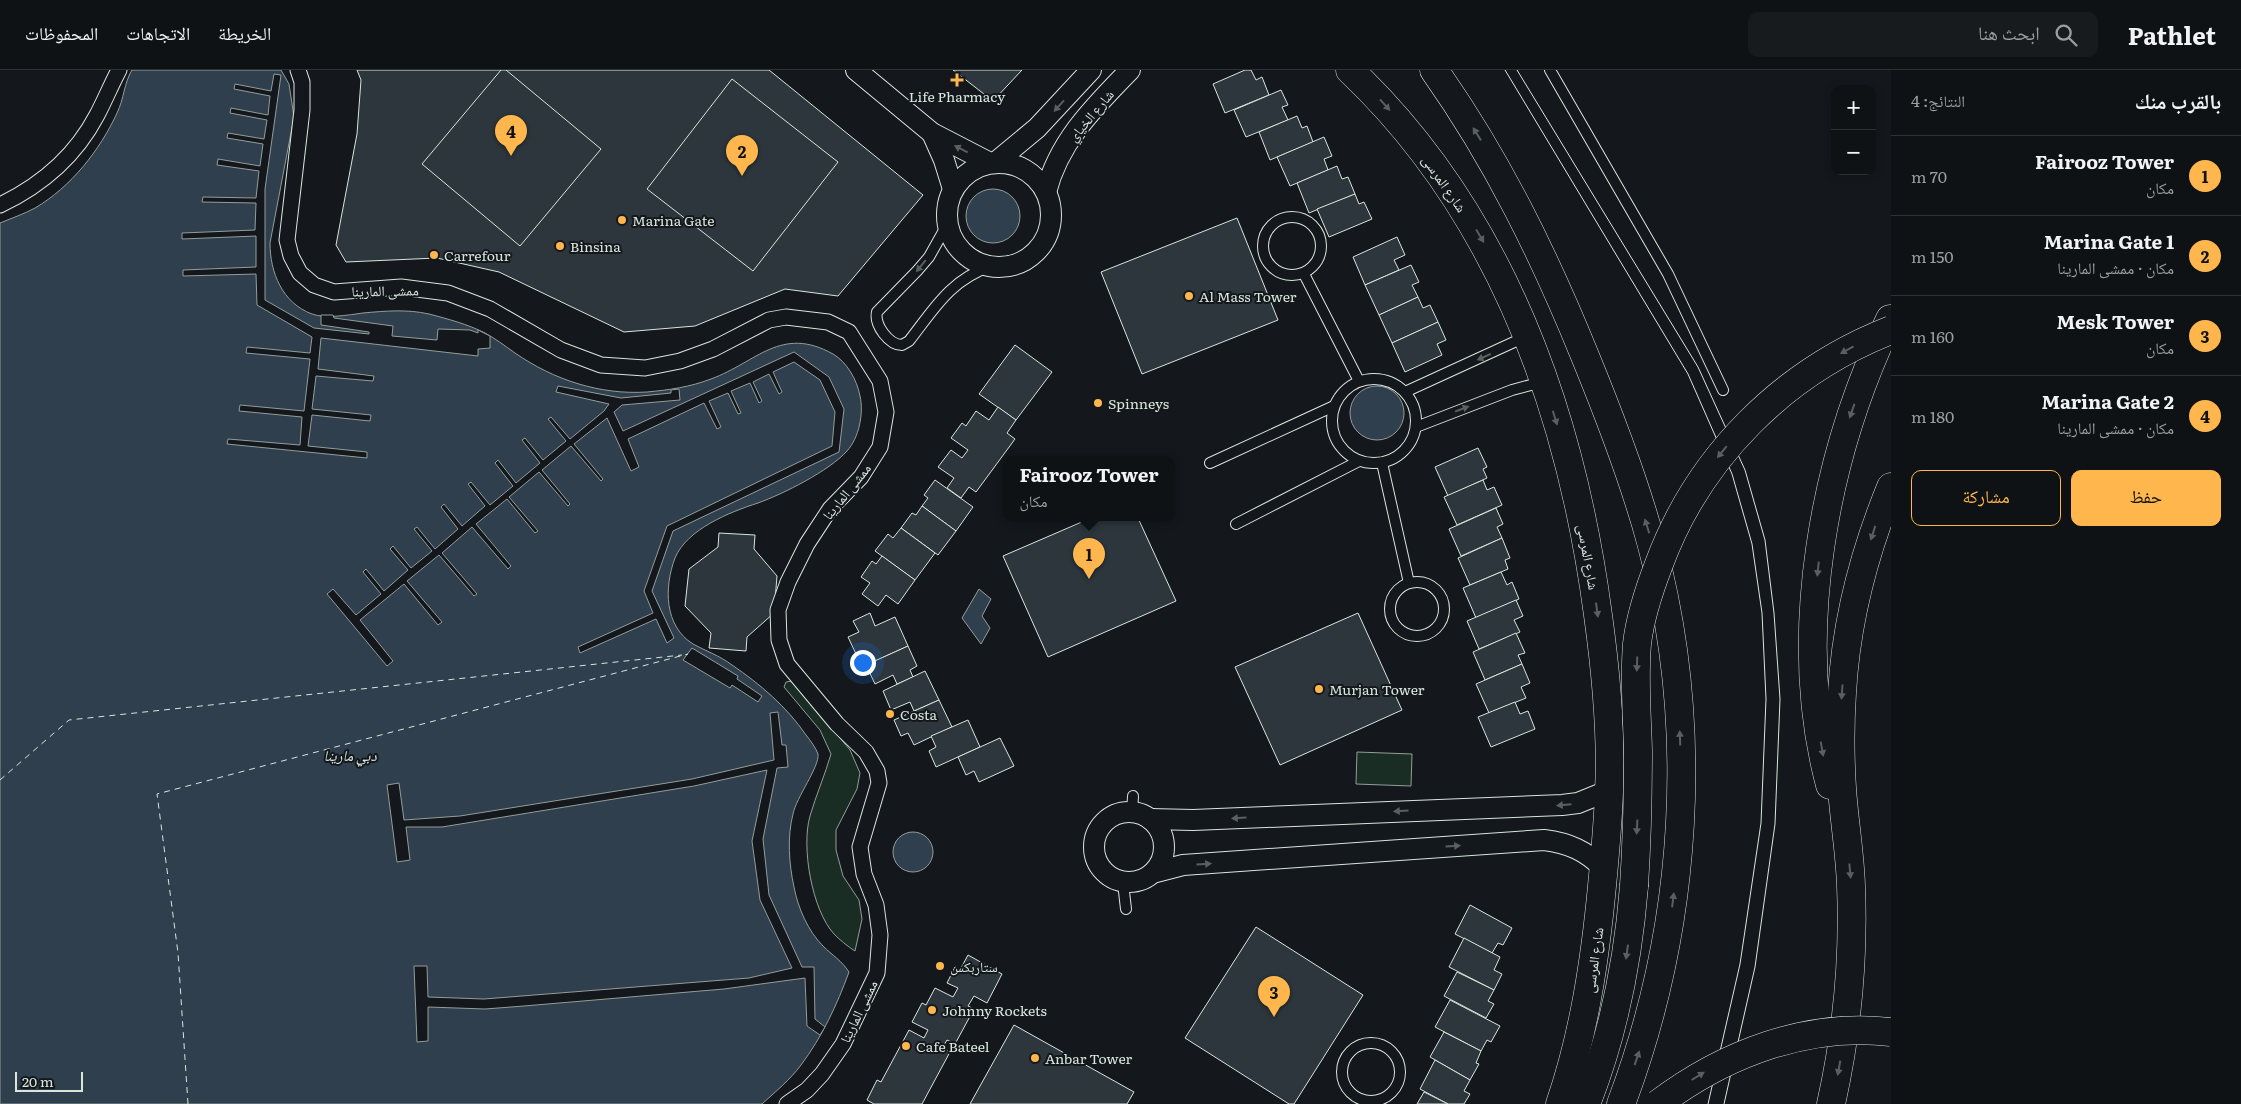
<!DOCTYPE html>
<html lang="ar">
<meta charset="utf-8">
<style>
body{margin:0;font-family:Literata,"Noto Naskh Arabic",serif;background:#181b1e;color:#f1f3f6;direction:rtl}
.controls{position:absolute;right:15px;top:15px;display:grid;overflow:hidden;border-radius:10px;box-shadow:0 2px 8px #0003}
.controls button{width:45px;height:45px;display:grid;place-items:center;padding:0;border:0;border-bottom:1px solid #2f3234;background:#0f1215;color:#f1f3f6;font:25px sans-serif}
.scale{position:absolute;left:15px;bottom:12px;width:68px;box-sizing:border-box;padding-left:5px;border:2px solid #d8e6dc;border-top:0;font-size:14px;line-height:18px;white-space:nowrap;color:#d8e6dc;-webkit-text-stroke:4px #14181c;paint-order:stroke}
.you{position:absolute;left:862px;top:592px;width:18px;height:18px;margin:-12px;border:4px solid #fff;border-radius:50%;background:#1a73e8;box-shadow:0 0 0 8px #1a73e833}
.badge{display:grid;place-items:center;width:32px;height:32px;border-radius:50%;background:#ffb74d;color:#111;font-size:16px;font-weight:700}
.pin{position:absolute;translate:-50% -41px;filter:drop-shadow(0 1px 2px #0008)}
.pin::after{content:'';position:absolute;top:26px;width:18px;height:15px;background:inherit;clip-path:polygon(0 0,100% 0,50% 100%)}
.popup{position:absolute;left:1003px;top:386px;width:172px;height:65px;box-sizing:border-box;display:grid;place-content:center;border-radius:10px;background:#0f1215;filter:drop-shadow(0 1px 4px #0005);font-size:16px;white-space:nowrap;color:#9b9ea0}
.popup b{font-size:19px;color:#f1f3f6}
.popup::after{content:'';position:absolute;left:50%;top:100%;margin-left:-10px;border:10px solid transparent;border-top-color:#0f1215}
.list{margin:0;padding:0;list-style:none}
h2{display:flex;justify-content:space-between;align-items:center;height:65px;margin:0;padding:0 20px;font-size:21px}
h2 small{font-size:16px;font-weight:400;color:#9b9ea0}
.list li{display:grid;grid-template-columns:32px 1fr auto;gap:15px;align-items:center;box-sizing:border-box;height:80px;padding:0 20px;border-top:1px solid #2f3234}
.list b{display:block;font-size:19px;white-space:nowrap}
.list p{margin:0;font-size:16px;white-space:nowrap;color:#9b9ea0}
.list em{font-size:16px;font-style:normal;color:#9b9ea0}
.actions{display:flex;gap:10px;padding:15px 20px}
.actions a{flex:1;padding:11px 0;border:1px solid #ffb74d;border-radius:10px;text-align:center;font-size:18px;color:#ffb74d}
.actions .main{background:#ffb74d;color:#111}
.icon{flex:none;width:28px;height:28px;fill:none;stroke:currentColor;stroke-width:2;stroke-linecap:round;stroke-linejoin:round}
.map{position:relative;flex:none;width:1891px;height:1034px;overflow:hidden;direction:ltr}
header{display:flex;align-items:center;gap:30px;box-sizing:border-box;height:70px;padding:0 25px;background:#0f1215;border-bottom:1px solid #2f3234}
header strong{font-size:24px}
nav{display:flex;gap:28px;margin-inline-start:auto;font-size:18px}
.search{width:350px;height:45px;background:#181b1e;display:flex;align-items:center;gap:12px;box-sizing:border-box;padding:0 18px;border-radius:10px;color:#9b9ea0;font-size:19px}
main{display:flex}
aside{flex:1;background:#0f1215}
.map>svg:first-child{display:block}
.green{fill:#1a2d24;stroke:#939e99}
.water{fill:#2f3f4d;stroke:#939e99}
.pier{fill:#14181c;stroke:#939e99}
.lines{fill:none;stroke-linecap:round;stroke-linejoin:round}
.ferry{stroke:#d8e6dc;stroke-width:1;stroke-dasharray:6 5;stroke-linecap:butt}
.building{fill:#2c363c;stroke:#d8e6dc}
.service-casing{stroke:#d8e6dc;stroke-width:12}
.pedestrian-casing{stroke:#d8e6dc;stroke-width:17}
.minor-casing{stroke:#d8e6dc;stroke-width:22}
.secondary-casing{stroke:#d8e6dc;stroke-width:29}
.motorway-casing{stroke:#d8e6dc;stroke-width:29}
.service{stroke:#14181c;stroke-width:10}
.pedestrian{stroke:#14181c;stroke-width:15}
.minor{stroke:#14181c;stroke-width:20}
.secondary{stroke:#14181c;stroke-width:28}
.motorway{stroke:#14181c;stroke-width:28}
.tram{stroke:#d8e6dc;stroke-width:1}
.motorway-bridge-casing{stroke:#d8e6dc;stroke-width:29;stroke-linecap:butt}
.motorway-bridge{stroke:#14181c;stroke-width:28}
.oneway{fill:#59605f}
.poi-dot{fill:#ffb74d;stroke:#14181c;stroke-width:2}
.labels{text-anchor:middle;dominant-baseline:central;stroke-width:4;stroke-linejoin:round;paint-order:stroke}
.poi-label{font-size:14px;fill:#d8e6dc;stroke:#14181c;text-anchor:start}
.street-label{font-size:14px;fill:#d8e6dc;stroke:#14181c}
.water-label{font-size:15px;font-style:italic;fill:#d8e6dc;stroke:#14181c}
</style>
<header>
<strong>Pathlet</strong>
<div class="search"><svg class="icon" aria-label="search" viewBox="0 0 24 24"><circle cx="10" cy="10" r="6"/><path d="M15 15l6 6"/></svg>ابحث هنا</div>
<nav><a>الخريطة</a><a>الاتجاهات</a><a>المحفوظات</a></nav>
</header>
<main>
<aside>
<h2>بالقرب منك<small>النتائج: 4</small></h2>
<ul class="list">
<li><span class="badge">1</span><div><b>Fairooz Tower</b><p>مكان</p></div><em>70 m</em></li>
<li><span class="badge">2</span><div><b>Marina Gate 1</b><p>مكان · ممشى المارينا</p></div><em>150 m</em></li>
<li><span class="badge">3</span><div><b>Mesk Tower</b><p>مكان</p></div><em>160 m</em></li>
<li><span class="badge">4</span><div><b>Marina Gate 2</b><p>مكان · ممشى المارينا</p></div><em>180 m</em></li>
</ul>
<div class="actions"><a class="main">حفظ</a><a>مشاركة</a></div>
</aside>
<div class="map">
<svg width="1891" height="1034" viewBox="0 0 1891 1034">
<rect width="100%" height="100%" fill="#14181c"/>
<g class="green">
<path d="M792,611L850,680L860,703L857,719L836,760V780L843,806L859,830L862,849L855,881C847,876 840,870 834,864C812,840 801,777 810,746C816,725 825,705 831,684L820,660L784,617L786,612Z"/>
<polygon points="1357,682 1412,684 1411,716 1356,714"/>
</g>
<g class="water">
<path d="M132,0H281L289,14L294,47L270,173C270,202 282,233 312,244C326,249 348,245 363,243C385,241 407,239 429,244C448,249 467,254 485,263C496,269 505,276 515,283C554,310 600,325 647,322C669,320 690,317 711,309C757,292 781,255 833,284C847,292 857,310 860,326C864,343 859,368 847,381C829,401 783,424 758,433C730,442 687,459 675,488C664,517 664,556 693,574C706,581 720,586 732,595C760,614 787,637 806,665C810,670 816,678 818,684C820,696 796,728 793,744C787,767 789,794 794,817C798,838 808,861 823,876C832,885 842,891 849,902C837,935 822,967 801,995C790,1010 775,1022 762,1034H0V153C12,148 24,144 35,138C71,117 100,80 117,43C124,29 124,13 132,0Z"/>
<circle cx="993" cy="146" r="27"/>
<circle cx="1377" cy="343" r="27"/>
<polygon points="979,519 991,529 982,546 990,558 981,574 962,548"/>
<circle cx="913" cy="782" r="20"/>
</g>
<g class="pier">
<polygon points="274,4 281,5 265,119 265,230 314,258 369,264 369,262 321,255 321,245 333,245 334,248 393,256 392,266 437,270 438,259 470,260 478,263 478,260 490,266 490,278 478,279 478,286 321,268 318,299 374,306 373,311 316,306 312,339 371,345 370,351 312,345 308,376 367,382 367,388 227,374 228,369 300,375 302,347 239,341 240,335 304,341 310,289 246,283 247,277 310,283 312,267 257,235 256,204 183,206 183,200 256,197 256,166 182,169 182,163 255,160 256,133 202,132 203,127 256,128 259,101 217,95 218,89 260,96 263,74 227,68 228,63 264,69 267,50 230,43 231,38 268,45 270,26 234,19 235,14 271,21"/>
<polygon points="794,282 829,307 844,339 839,382 673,461 652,521 674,568 667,573 656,549 580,583 578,577 653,543 644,521 667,456 832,376 835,342 820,310 794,292 773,302 782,322 779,324 769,304 753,312 762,331 759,333 750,313 731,321 741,343 738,344 728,323 709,331 721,357 717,359 704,333 628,369 639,397 631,401 607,348 574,374 603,409 601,411 571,376 542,400 570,434 568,436 539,402 509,427 538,461 535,463 507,429 476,454 511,496 508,499 472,457 442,483 477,524 474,526 439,485 407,511 442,552 438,555 404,514 360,550 393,591 387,596 327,524 333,519 356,545 381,524 363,502 366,499 384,521 408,500 390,479 393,476 411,498 432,481 414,459 417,457 435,479 458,459 441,437 444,434 462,456 485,436 468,414 471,412 490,435 513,416 495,393 498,390 516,413 540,393 522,370 525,368 543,390 566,371 548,349 551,347 570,369 604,341 609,334 556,322 558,316 621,328 671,323 671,320 679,319 680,330 622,335 614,342 623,361"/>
<polygon points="692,578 738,606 737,609 762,626 758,632 732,615 730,618 683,590"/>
<polygon points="778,642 782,675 786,675 788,697 777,698 763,769 769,825 802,897 814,897 815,949 825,957 820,965 807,956 805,908 724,919 524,936 485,939 428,937 428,971 417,972 414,896 427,896 428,927 484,929 749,908 792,898 760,830 752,771 767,700 694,716 442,757 406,757 410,790 397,792 387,715 399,713 404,750 460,746 692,709 774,690 770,643"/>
</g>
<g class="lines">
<g class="ferry">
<polyline points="0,710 69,650 682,585"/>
<polyline points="188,1034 178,883 157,724 688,584"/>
</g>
</g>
<g class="building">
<polygon points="357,0 769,0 923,125 838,226 785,219 695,256 624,262 499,202 437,188 346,192 336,175 357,64 361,10"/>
<polygon points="501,0 506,0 601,79 520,176 422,94"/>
<polygon points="953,0 1022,0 993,31"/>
<polygon points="1245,0 1251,0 1256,10 1262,7 1269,25 1225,43 1213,14"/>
<polygon points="732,9 838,92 753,201 647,119"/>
<polygon points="1281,20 1288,35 1282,37 1288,50 1246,67 1234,40"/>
<polygon points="1297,46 1302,58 1307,56 1313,72 1270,90 1259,62"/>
<polygon points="1324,67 1332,86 1324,89 1328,100 1290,116 1277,87"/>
<polygon points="1337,96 1342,109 1348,107 1355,124 1309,143 1297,113"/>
<polygon points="1355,124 1359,134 1364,132 1372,149 1329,167 1317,139"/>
<polygon points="1237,148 1278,250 1142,304 1101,202"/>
<polygon points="1397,167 1405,185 1394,190 1399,200 1365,215 1353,187"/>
<polygon points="1411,195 1419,212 1412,215 1418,227 1379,245 1365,215"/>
<polygon points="1418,227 1423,238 1430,235 1438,252 1392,273 1379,245"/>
<polygon points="1438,252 1446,270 1437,274 1442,285 1405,302 1392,273"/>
<polygon points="1015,275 1052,302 1016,350 979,324"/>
<polygon points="998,337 1016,350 1007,363 1015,369 976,422 969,417 961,428 947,418 954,408 938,397 951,380 962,388 968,380 951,368 962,353 966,356 976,341 989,350"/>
<polygon points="1478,378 1487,397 1483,399 1487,408 1448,426 1435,397"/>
<polygon points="935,410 973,437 956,461 922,436 928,428 924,425"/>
<polygon points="1483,410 1487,420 1494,417 1502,435 1457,455 1444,427"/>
<polygon points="922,436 956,461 938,485 901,458 912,443 916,445"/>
<polygon points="1496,438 1503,454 1497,457 1502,468 1461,486 1449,459"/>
<polygon points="1091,448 1138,448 1176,531 1048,587 1003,486"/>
<polygon points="901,458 935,483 915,510 875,481 888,464 893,468"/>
<polygon points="719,463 755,465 754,479 777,506 774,543 747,567 746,581 709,578 711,563 685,536 689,499 718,477"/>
<polygon points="1502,468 1510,488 1505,490 1508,499 1470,515 1458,488"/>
<polygon points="882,486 915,510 898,534 886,525 878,536 862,524 870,513 861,507 872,491 876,494"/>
<polygon points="1501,502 1507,515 1512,512 1519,529 1476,548 1463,518"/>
<polygon points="1516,530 1523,546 1514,550 1520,562 1479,579 1467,551"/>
<polygon points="870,543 875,556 895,547 908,576 866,595 860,583 856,584 848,567 859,562 853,551"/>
<polygon points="1358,543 1402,640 1280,695 1235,597"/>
<polygon points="1516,563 1525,583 1518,585 1522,594 1485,610 1473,582"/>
<polygon points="908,576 917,596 910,600 913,607 897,614 893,605 875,614 866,595"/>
<polygon points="1522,594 1530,613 1521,617 1526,628 1489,643 1476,614"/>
<polygon points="925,601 939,630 914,641 910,632 891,640 883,621"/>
<polygon points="939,630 952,657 914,675 908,663 901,666 894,650"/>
<polygon points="1515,632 1520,644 1528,641 1535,659 1491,677 1478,647"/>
<polygon points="968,650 980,677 936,697 929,681 936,677 931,666"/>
<polygon points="1000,668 1014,696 979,712 974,701 966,705 958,687"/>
<polygon points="1470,835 1512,858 1503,875 1498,873 1492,883 1455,864"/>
<polygon points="1256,857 1363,925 1294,1034 1289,1034 1185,968"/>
<polygon points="1464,868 1500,887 1494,900 1502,904 1494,920 1449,897"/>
<polygon points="968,885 1002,904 987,933 974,926 968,936 974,939 955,974 947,970 942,978 950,982 922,1034 874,1034 867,1030 877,1010 881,1012 909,960 924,968 928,960 912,952 922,933 926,935 935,918 953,927 958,918 947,913 955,897 960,900"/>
<polygon points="1457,902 1494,920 1488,931 1494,934 1486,948 1444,926"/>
<polygon points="1450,930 1500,956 1491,972 1487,970 1481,981 1435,957"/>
<polygon points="1014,955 1134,1022 1127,1034 970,1034"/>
<polygon points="1444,962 1481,981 1476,993 1479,994 1470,1010 1430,987"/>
<polygon points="1435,990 1470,1010 1464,1021 1470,1024 1464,1034 1448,1034 1420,1019"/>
<polygon points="1424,1022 1448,1034 1417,1034"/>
</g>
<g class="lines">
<defs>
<g id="service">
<polyline points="1550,0 1668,204 1723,320"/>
<circle cx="1292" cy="176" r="29"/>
<path d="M947,155L929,187L917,201L877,242C874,255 889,275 902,275L909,271C934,239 950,210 991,196"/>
<polyline points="1304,204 1359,311"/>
<circle cx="1374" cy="351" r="42"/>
<polyline points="1405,322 1525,267"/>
<polyline points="1416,357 1512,320 1542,312"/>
<polyline points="1210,393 1334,336"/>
<polyline points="1382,393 1409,513"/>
<polyline points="1236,454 1359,391"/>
<circle cx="1417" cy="539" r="27"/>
<polyline points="1132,742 1133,726"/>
<polyline points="1123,813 1126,839"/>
<circle cx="1371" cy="1002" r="29"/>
</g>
<g id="pedestrian">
<polyline points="298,0 302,12 302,40 287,170 291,186 300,203 314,215 334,222 401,217 448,223 490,239 561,280 601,295 645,298 680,291 713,279 769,250 786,247 828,252 849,262 880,311 886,342 880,377 861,407 830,439 807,474 788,512 778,540 779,570 787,594 837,654 866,682 877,701 879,713 860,777 864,804 876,835 880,865 877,903 843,974 822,1004 807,1020 787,1034"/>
<path d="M0,135C42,115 75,87 97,45C105,30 111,15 119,0"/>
</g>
<g id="minor">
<polyline points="856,0 932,63 990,93"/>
<polyline points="932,63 944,90 953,119"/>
<polyline points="996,92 1037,58 1091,0"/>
<circle cx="999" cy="145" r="52"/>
<path d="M1046,122C1059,71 1094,37 1130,0"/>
<circle cx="1129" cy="777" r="35"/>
<polyline points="1150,749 1193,750 1562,735 1578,733 1610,720"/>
<path d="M1156,802L1183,795L1544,770C1569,773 1586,781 1603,798"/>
</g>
<g id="secondary">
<path d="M1350,0C1502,144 1571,342 1598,545C1606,603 1612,664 1609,722C1608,754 1605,785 1602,816C1595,890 1584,964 1560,1034"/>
<path d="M1434,0C1497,89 1544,185 1585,286C1610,347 1634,409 1651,472C1701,656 1688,856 1621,1034"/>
</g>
<g id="motorway">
<path d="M1830,715C1790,565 1824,386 1890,249"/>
<path d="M1586,1034C1614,963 1628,892 1634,816"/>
<path d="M1831,1034C1847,962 1854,889 1851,816C1850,783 1844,750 1842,718C1840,686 1840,654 1842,623C1846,551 1864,483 1891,417"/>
</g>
</defs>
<use href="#service" class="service-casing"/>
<use href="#pedestrian" class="pedestrian-casing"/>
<use href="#minor" class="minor-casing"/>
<use href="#secondary" class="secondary-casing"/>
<use href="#motorway" class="motorway-casing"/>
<use href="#service" class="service"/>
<use href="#pedestrian" class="pedestrian"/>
<use href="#minor" class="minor"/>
<use href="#secondary" class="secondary"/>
<use href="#motorway" class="motorway"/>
<g class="tram">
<polyline points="1505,0 1688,304 1732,404 1752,474 1762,543 1766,629 1761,753 1740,894 1708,1034"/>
<polyline points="1517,0 1698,297 1745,400 1765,470 1774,543 1780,629 1775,754 1755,897 1724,1034"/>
</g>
<defs>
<g id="motorway-bridge">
<path d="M1634,816C1637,771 1638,725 1638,680C1637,645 1634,609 1637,574C1640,547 1649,520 1659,494C1699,386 1784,302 1891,260"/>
<path d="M1658,1034C1724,984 1807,952 1891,962"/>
</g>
</defs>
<use href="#motorway-bridge" class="motorway-bridge-casing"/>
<use href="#motorway-bridge" class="motorway-bridge"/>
</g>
<defs><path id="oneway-solid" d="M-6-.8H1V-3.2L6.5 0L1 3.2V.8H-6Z" transform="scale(1.25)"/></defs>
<g class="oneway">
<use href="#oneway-solid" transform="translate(1385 35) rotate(48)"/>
<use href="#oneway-solid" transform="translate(1059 36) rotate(132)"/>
<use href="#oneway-solid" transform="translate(1477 64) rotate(-122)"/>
<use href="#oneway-solid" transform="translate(961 79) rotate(-153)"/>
<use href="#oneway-solid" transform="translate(1480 166) rotate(59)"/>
<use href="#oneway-solid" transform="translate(921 196) rotate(129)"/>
<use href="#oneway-solid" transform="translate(1847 280) rotate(151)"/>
<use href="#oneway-solid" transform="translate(1484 287) rotate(156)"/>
<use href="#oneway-solid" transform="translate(1462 339) rotate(-21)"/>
<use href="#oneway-solid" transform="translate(1852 341) rotate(109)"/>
<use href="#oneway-solid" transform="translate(1555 348) rotate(73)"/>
<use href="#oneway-solid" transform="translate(1722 382) rotate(129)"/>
<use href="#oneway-solid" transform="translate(1647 456) rotate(-107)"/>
<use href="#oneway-solid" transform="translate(1873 463) rotate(108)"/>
<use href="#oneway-solid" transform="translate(1818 499) rotate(96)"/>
<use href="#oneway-solid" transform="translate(1597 540) rotate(82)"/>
<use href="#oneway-solid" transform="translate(1637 594) rotate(92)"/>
<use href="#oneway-solid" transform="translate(1842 622) rotate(94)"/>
<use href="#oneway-solid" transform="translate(1680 668) rotate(-92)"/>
<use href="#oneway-solid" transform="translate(1822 679) rotate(80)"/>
<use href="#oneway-solid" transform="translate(1564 735) rotate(175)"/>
<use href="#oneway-solid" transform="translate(1401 741) rotate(177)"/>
<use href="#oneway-solid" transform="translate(1239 748) rotate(177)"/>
<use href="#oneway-solid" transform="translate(1637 757) rotate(93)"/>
<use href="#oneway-solid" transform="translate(1453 776) rotate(-4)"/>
<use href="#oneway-solid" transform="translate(1204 794) rotate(-4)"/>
<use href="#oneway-solid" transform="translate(1850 801) rotate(85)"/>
<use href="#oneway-solid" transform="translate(1673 830) rotate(-83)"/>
<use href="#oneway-solid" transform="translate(1627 882) rotate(98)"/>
<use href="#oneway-solid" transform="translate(1637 988) rotate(-71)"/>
<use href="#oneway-solid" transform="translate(1839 998) rotate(100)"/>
<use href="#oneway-solid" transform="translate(1698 1006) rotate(-32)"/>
</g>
<g class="poi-dot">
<path d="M954.5 2.5h5v5h5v5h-5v5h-5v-5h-5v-5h5z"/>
<circle cx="622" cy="150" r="5"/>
<circle cx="560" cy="176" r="5"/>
<circle cx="434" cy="185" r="5"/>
<circle cx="1189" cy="226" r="5"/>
<circle cx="1098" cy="333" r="5"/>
<circle cx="1319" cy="619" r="5"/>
<circle cx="890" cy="644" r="5"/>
<circle cx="940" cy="896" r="5"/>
<circle cx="932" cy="940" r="5"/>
<circle cx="906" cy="976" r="5"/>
<circle cx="1035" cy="988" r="5"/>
</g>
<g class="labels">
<g class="poi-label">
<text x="957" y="26" text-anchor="middle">Life Pharmacy</text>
<text x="632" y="150">Marina Gate</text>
<text x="570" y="176">Binsina</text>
<text x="444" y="185">Carrefour</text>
<text x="1199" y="226">Al Mass Tower</text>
<text x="1108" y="333">Spinneys</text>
<text x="1329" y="619">Murjan Tower</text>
<text x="900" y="644">Costa</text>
<text x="950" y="896">ستاربكس</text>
<text x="942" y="940">Johnny Rockets</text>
<text x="916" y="976">Cafe Bateel</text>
<text x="1045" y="988">Anbar Tower</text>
</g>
<g class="street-label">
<text transform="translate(1090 45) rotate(-50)">شارع الخياي</text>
<text transform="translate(1445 113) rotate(55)">شارع المرسى</text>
<text transform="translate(385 220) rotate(-1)">ممشى المارينا</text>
<text transform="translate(846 421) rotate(-51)">ممشى المارينا</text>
<text transform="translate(1589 487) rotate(80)">شارع المرسى</text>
<text transform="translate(1593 890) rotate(-82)">شارع المرسى</text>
<text transform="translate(858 941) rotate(-64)">ممشى المارينا</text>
</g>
<g class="water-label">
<text x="350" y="684">دبي مارينا</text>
</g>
</g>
</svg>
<div class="controls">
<button>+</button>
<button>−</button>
</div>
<div class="scale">20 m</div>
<div class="you"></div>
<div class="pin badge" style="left:1089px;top:509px">1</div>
<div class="popup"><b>Fairooz Tower</b>مكان</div>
<div class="pin badge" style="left:742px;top:106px">2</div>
<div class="pin badge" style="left:1274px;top:947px">3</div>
<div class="pin badge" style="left:511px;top:86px">4</div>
</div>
</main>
